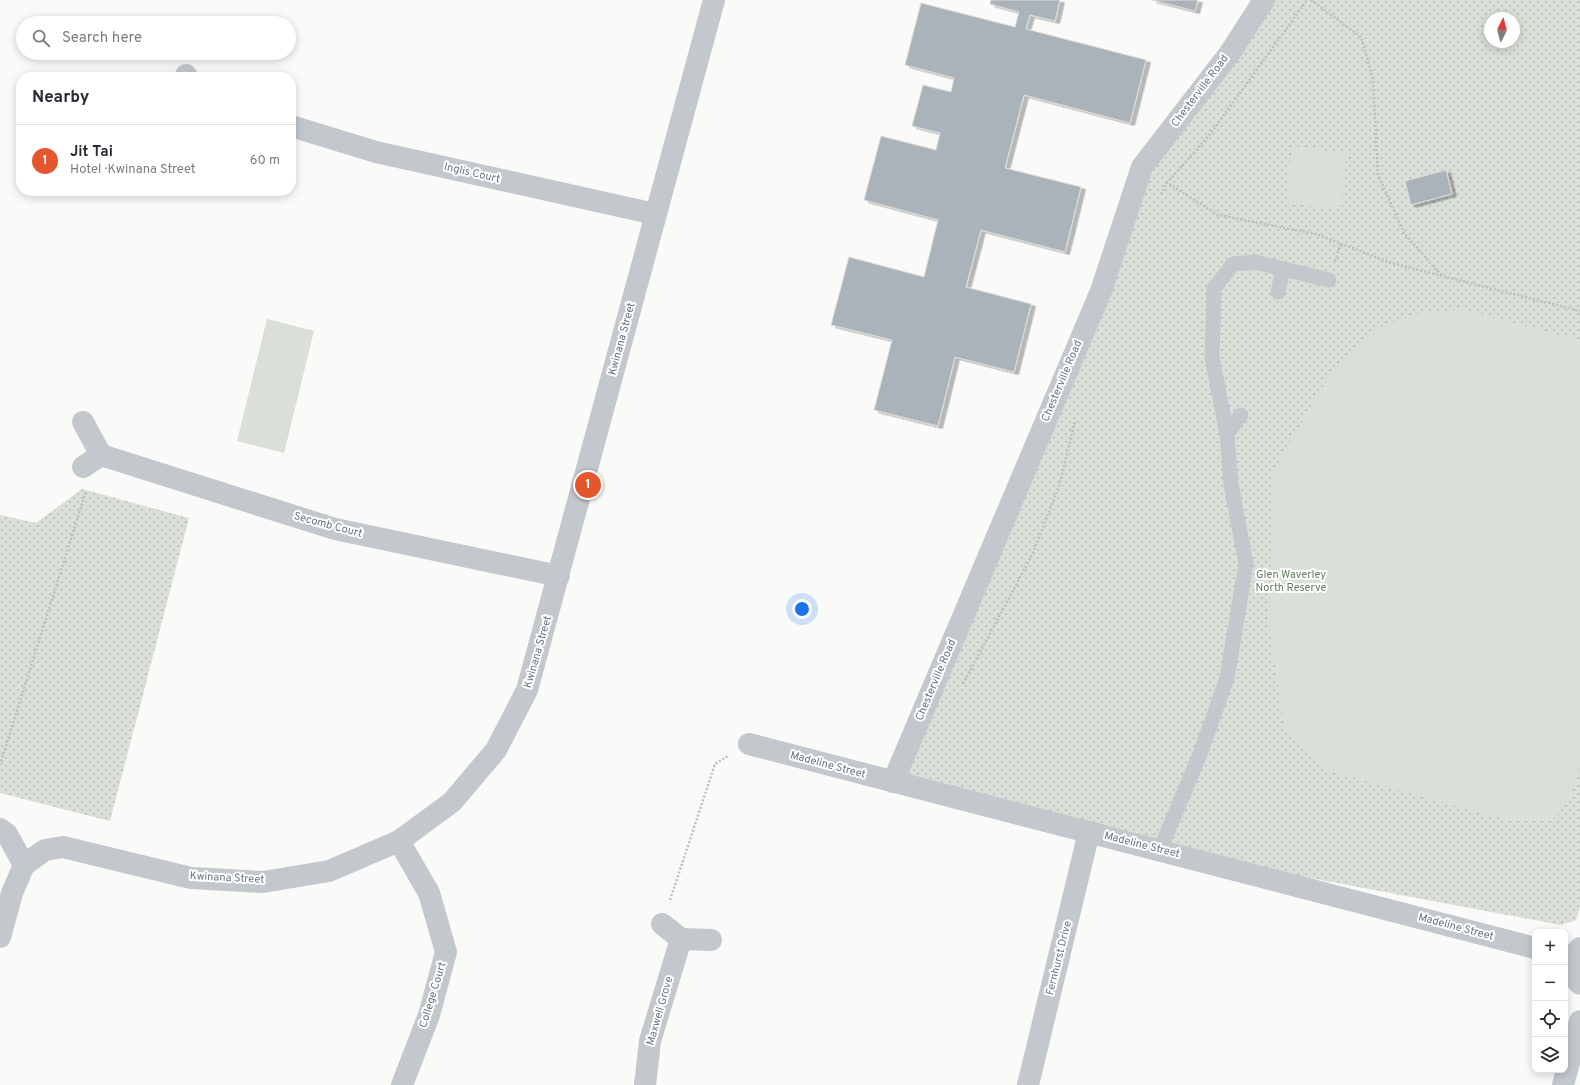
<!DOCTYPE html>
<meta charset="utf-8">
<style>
body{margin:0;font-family:Overpass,sans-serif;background:#f7f7f7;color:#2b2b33}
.controls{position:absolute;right:12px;bottom:12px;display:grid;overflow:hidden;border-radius:8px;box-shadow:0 2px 10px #0003}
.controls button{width:36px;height:36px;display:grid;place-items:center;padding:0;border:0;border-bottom:1px solid #e1e1e2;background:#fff;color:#2b2b33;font:20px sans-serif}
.compass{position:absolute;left:1484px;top:12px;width:36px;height:36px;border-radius:50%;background:#fff;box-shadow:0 2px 10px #0003;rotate:6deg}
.you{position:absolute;left:802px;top:609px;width:14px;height:14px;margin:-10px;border:3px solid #fff;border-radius:50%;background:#1a73e8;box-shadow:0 0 0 6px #1a73e833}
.badge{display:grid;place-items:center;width:26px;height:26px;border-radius:50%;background:#e4572e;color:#fff;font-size:13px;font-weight:700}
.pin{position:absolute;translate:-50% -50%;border:2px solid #fff;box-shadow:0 1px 4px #0006}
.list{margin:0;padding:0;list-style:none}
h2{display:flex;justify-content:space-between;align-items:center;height:52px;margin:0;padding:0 16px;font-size:17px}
h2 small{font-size:13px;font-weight:400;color:#7c7c81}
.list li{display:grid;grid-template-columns:26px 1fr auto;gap:12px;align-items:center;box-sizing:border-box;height:72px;padding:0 16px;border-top:1px solid #e1e1e2}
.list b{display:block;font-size:15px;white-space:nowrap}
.list p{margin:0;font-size:13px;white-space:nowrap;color:#7c7c81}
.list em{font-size:13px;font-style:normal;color:#7c7c81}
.icon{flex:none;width:22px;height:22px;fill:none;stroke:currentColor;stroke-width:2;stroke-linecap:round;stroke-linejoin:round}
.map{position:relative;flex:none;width:1580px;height:1085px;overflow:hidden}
.search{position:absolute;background:#fff;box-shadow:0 2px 10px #0003;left:16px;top:16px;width:280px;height:44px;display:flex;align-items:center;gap:10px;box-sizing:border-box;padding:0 14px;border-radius:22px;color:#7c7c81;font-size:15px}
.panel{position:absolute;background:#fff;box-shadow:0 2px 10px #0003;left:16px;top:72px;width:280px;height:124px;border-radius:16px}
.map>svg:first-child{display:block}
.park{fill:url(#park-dots);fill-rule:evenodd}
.pitch{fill:#dadfd7}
.building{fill:#aab3b9;stroke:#dcdcda;filter:url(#shadow)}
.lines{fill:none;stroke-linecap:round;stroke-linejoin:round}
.path{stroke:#bbbfc2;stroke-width:2.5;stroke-dasharray:2 2;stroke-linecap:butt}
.lane{stroke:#c3c8cc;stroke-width:15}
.street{stroke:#c3c8cc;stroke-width:22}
.labels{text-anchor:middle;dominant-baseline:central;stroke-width:4;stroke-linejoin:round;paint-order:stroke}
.street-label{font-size:11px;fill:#657683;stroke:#fff}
.park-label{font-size:11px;fill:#687a64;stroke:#fff}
</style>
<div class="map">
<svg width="1580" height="1085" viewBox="0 0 1580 1085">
<defs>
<pattern id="park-dots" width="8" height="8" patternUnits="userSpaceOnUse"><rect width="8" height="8" fill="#dadfd7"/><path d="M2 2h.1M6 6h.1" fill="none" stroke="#b4b9b4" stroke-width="1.8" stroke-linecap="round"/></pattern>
<filter id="shadow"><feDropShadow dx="4.5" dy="2.5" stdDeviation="0" flood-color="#0004"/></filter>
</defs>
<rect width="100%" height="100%" fill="#fafaf8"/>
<g class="park">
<path d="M1264,0H1580V907L1576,920L1561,925L1160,850L893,782L1142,167ZM1490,18H1514V42H1490Z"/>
<polygon points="82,489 189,518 110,821 0,793 0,515 36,523"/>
</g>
<g class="pitch">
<polygon points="1292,146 1347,153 1341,209 1286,203"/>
<polygon points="1461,309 1580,340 1580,762 1570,799 1553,820 1507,820 1322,769 1284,726 1269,626 1272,474 1331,372 1382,326 1421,313"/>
<polygon points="267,319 314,331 284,453 237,441"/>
</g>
<g class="building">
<polygon points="991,0 1060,0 1055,21 1030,15 1026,29 1146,60 1130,123 1024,95 1005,168 1081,187 1065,252 981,230 966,287 1031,304 1014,372 955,357 938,426 874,410 892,340 831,325 849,257 924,277 938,220 864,200 881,136 936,150 940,133 912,126 923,85 951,92 954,78 905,65 921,3 1015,27 1019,12 990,4"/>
<polygon points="1152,0 1198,0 1195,11"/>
<polygon points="1446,170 1452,194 1411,205 1405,181"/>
</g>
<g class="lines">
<g class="path">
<polyline points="1311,0 1361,37 1373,79 1378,175 1404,233 1441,275"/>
<polyline points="1166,182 1218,215 1316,234 1391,263 1580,311"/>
<polyline points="1161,194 1167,183 1211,133 1307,0"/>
<polyline points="1335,261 1341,243"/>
<polyline points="963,684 1033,553 1059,486 1075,421"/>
<polyline points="0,765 86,491"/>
<polyline points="670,900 715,764 728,756"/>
</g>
<g class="lane">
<polyline points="1278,292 1283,269"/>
<polyline points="1227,434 1241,415"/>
<polyline points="1160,850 1200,754 1227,678 1246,564 1231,484 1227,434 1212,357 1214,289 1233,264 1255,262 1329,280"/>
</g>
<g class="street">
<polyline points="186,75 186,77"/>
<polyline points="291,126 376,152 655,214"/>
<polyline points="83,422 101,455 83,467"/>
<polyline points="101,455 335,529 559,576"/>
<polyline points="749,744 1535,948"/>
<polyline points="893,782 1101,291 1142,167 1230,53 1264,0"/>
<polyline points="0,829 7,834 24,865"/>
<polyline points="399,841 429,893 446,952 429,1015 402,1085"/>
<polyline points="24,865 45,850 63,847 191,878 263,882 329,871 399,841 452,802 496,750 527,690 714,0"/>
<polyline points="662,924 681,939 711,940"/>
<polyline points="0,937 12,893 24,865"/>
<path d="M1580,948C1569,958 1568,973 1580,984"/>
<polyline points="645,1085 650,1041 681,939"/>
<polyline points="1028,1085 1089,832"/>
<polyline points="1563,1085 1580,1021"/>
</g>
</g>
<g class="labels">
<g class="street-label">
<text transform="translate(1200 91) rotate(-53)">Chesterville Road</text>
<text transform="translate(472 173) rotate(13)">Inglis Court</text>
<text transform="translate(622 339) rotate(-75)">Kwinana Street</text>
<text transform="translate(1062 381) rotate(-67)">Chesterville Road</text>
<text transform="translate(328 525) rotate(15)">Secomb Court</text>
<text transform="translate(538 652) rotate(-74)">Kwinana Street</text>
<text transform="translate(936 680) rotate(-67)">Chesterville Road</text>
<text transform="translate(828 765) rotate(15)">Madeline Street</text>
<text transform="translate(1142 845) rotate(14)">Madeline Street</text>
<text transform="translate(227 878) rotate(3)">Kwinana Street</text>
<text transform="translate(1456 927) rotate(15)">Madeline Street</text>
<text transform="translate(1059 958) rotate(-76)">Fernhurst Drive</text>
<text transform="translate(433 995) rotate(-73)">College Court</text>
<text transform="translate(660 1011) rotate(-74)">Maxwell Grove</text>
</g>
<g class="park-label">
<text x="1291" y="575">Glen Waverley<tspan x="1291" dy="13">North Reserve</tspan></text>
</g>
</g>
</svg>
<div class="controls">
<button>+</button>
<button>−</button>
<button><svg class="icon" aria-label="locate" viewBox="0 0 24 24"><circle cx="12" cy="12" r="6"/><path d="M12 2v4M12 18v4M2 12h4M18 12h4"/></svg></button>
<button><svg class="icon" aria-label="layers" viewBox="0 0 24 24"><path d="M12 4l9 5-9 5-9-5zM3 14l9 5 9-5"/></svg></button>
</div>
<svg class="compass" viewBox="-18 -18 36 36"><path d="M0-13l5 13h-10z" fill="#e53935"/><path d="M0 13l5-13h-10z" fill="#7c7c81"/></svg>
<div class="you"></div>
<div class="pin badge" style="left:588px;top:485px">1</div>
<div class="search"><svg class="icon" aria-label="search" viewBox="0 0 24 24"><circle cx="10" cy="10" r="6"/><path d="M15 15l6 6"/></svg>Search here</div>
<section class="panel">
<h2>Nearby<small></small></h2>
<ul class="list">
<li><span class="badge">1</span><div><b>Jit Tai</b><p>Hotel · Kwinana Street</p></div><em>60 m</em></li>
</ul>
</section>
</div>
